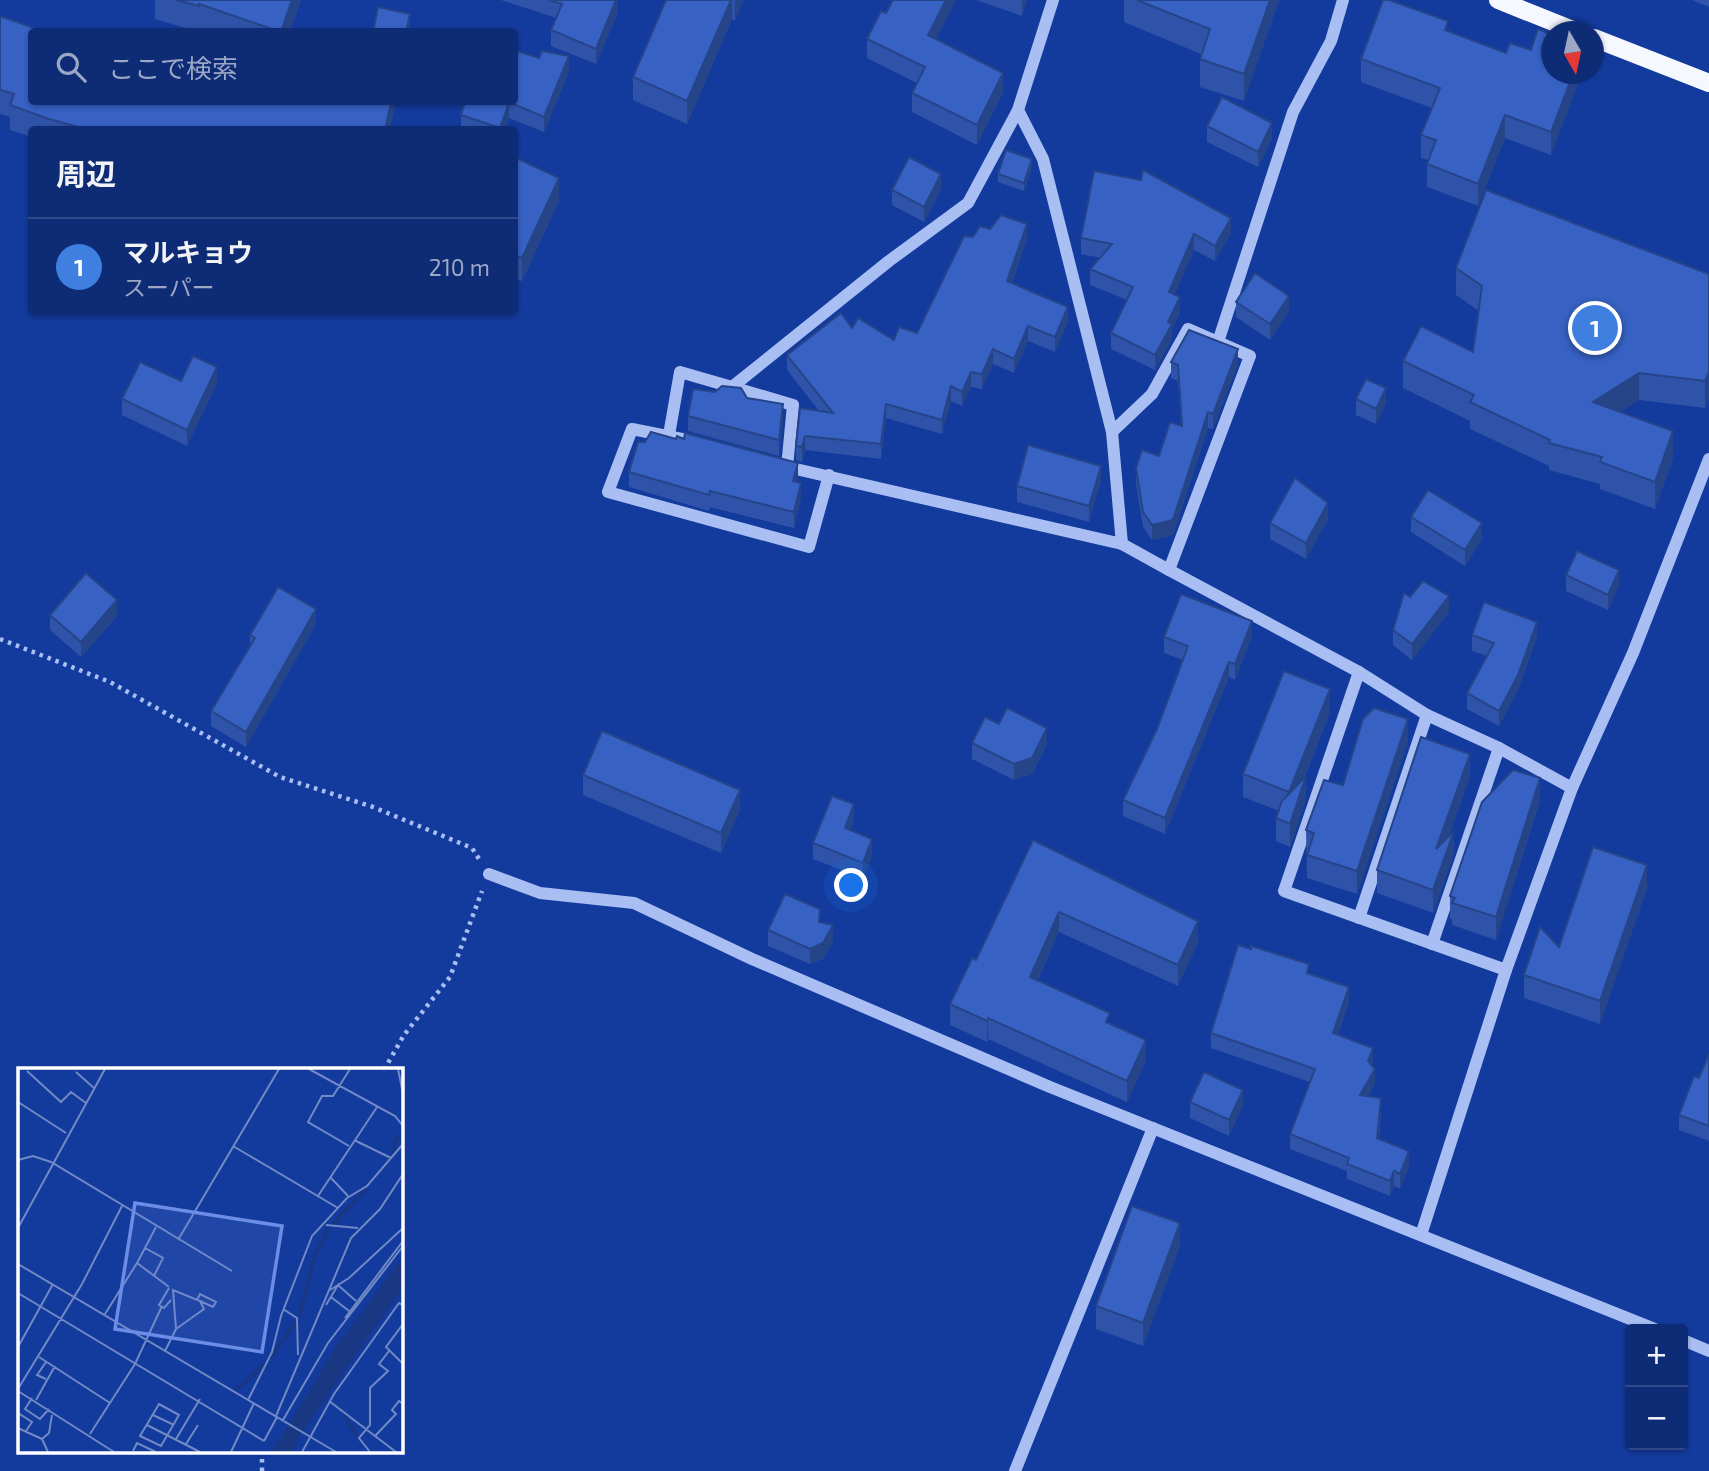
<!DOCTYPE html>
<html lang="ja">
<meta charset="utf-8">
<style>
body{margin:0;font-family:"Exo 2","Noto Sans JP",sans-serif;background:#1c387e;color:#f1f3f6}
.controls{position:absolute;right:21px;bottom:21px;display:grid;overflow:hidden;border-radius:7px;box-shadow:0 2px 5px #0004}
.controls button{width:63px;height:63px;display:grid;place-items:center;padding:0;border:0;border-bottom:2px solid #2e4888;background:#0e2c76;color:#f1f3f6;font:35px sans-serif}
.compass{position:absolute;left:1541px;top:21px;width:63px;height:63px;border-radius:50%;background:#0e2c76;box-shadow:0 2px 5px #0004;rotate:171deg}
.you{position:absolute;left:852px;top:886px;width:24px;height:24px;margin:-18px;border:5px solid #fff;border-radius:50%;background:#1a73e8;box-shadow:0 0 0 10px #1a73e833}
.badge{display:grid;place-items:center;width:46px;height:46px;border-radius:50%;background:#8bbbb9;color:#fff;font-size:23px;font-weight:700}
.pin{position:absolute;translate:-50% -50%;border:4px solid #fff;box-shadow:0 2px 7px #0006}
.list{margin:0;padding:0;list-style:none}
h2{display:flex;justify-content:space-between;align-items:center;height:91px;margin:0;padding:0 28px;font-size:30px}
h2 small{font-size:23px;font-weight:400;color:#9ba7c5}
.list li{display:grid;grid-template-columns:46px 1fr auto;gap:21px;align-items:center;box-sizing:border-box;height:98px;padding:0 28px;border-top:2px solid #2e4888}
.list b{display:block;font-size:26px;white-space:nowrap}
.list p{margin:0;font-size:23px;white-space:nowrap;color:#9ba7c5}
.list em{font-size:23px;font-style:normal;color:#9ba7c5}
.icon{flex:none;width:38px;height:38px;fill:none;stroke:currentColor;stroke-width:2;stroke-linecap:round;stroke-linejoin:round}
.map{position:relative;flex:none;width:1709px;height:1471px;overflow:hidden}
.search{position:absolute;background:#0e2c76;box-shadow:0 2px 5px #0004;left:28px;top:28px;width:490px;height:77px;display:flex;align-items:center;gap:18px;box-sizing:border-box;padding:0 24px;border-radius:7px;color:#9ba7c5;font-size:26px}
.panel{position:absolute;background:#0e2c76;box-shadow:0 2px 5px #0004;left:28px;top:126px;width:490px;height:189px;border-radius:7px}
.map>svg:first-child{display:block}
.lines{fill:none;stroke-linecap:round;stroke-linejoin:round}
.path{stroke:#a9bff4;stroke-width:4.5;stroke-dasharray:3.5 5;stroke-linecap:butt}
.minor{stroke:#a9bff4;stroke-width:12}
.major{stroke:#f6f8ff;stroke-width:18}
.wall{fill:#2f53a8}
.shaded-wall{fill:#264488}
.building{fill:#3761c3;stroke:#264488;stroke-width:2}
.inset-river{fill:none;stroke:#1a3783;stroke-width:3.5}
.inset-road{fill:none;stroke:#7189c4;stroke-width:2}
.view{fill:#6c8ce6;fill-opacity:0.15;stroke:#6c8ce6;stroke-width:3.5}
.inset-edge{fill:none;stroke:#fff;stroke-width:3.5}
</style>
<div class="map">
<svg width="1709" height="1471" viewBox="0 0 1709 1471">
<rect width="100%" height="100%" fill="#133a9d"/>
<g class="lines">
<g class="path">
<polyline points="0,639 110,682 280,777 373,807 472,848 479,859"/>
<polyline points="384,1070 404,1035 450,977 482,891"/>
<polyline points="262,1471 262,1452"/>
</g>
<g class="minor">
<polyline points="1018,110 1043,159 1112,432 1122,544 787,467 793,405 732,387 889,261 968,203 1018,110 1053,0"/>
<polyline points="1218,342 1293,112 1331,41 1343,0"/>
<polyline points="1112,432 1152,394 1188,329 1250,356 1169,570 1122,544"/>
<polyline points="669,435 680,372 732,387"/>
<polyline points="692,441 632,429 608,492 809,547 829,475"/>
<polyline points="1169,570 1359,672 1427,715 1499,748 1572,788 1633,653 1709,459"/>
<polyline points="1359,672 1284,891 1506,970 1572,788"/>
<polyline points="489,874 540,893 634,903 752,959 1050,1087 1655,1329"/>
<polyline points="1359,918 1427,715"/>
<polyline points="1432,944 1499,748"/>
<polyline points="1421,1235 1506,970"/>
<polyline points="1683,1340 1709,1351"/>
<polyline points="1015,1471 1153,1128"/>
</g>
<g class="major">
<polyline points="1498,0 1578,32"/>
<polyline points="1594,38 1709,83"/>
</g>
</g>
<g class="wall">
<polygon points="155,0 301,0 290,32 207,32 199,29 199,32 155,19"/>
<polygon points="501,0 618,0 618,12 596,64 551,46 551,30 556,18"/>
<polygon points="666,0 743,0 735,21 732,19 687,124 633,100 633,77"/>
<polygon points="893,0 956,0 936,39 1003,92 977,145 912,112 912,93 917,83 867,58 867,39 886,13"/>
<polygon points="976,0 1027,0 1022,16"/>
<polygon points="1124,0 1279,0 1244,101 1200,87 1200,59 1201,54 1124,22"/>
<polygon points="1692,0 1709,0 1709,7"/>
<polygon points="0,16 32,102 390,130 32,130 32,137 10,130 10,117 0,114"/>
<polygon points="1448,31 1506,53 1531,50 1551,34 1551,155 1505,138 1478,206 1427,187 1427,164 1428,160 1421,158 1421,135 1432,108 1361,82 1361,59"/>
<polygon points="569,72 544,132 509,118 505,130 461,130 461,115"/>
<polygon points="1207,126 1272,139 1258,167 1207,142"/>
<polygon points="514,157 559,201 522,281 514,278"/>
<polygon points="1032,167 1024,191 998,182 998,174"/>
<polygon points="941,189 924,222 892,205 892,190"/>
<polygon points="1231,233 1215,261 1194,250 1174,295 1180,313 1172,328 1172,339 1155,370 1111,349 1111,333 1127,300 1090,285 1090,269 1101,258 1081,254 1081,238"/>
<polygon points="1027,239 1012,283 1068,322 1055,352 1028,341 1014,373 993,364 982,389 971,387 962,406 951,401 942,434 886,418 881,459 805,450 802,462 796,460 796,446 819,411 787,370 787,355 852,328 894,340 917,333"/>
<polygon points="1456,268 1709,274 1709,399 1705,408 1639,400 1620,412 1673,458 1655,509 1600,489 1600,484 1549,470 1549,466 1470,429 1470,421 1403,388 1403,361 1473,352 1479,311 1456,295"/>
<polygon points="1236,302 1289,311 1270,340 1236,317"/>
<polygon points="1171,362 1238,364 1213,429 1208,428 1173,535 1152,540 1143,527 1136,483 1136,468 1159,456 1181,426 1178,381 1171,378"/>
<polygon points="181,381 217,383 187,446 122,415 122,399"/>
<polygon points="747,398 783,420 779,456 688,431 688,416"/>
<polygon points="1356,399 1386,403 1376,424 1356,415"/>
<polygon points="629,472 798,478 797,482 801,498 794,528 710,507 709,511 629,487"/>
<polygon points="1101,481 1089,522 1017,502 1017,486"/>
<polygon points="1411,517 1482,539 1465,566 1411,532"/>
<polygon points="1328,519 1306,559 1270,539 1270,523"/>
<polygon points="1566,575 1619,585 1608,610 1566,591"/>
<polygon points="1410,597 1449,612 1412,660 1393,645 1393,630"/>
<polygon points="50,615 117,616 81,657 50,630"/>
<polygon points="316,624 246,747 211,726 211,711 250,646 250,635"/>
<polygon points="1472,635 1537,637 1518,690 1499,726 1467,709 1467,693 1487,656 1472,651"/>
<polygon points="1252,636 1235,680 1229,677 1165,834 1123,816 1123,800 1157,729 1183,660 1164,653 1164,637"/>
<polygon points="1330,712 1304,779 1306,799 1290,847 1276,841 1276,818 1279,811 1243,797 1243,774"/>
<polygon points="999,724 1047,744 1032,774 1014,780 972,759 972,743"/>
<polygon points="1408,742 1357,894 1307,878 1306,830 1343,785"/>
<polygon points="583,775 740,810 721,853 583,795"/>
<polygon points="1470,777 1449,835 1454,854 1433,913 1377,893 1377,870"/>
<polygon points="1540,801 1496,940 1452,925 1452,919 1450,919 1450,896"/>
<polygon points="854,820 850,830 872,855 863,878 813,859 813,843"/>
<polygon points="1033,840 1198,942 1178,986 1059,932 1038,980 1110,1024 1146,1060 1127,1102 988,1039 987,1042 950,1025 950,1004 976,960"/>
<polygon points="1647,888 1600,1024 1524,998 1524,975 1559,947"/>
<polygon points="820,922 833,941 823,959 810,964 768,946 768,930"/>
<polygon points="1251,949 1309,974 1349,1002 1338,1035 1373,1063 1372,1066 1375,1084 1368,1096 1381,1112 1379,1139 1409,1166 1400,1189 1394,1186 1390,1196 1347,1179 1347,1171 1290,1149 1290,1134 1310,1082 1211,1048 1211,1033"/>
<polygon points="1709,1054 1709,1141 1679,1130 1679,1115 1699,1078"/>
<polygon points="1190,1102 1243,1105 1229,1136 1190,1118"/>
<polygon points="1180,1246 1143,1346 1096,1329 1096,1306"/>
</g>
<g class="shaded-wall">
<polygon points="292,0 301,0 290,32 281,32"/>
<polygon points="616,0 618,0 618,12 596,64 596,49"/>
<polygon points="731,0 732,0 732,19 687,124 687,101"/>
<polygon points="735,0 743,0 735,21"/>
<polygon points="946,0 956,0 928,54 928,35"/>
<polygon points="1022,0 1027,0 1022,16"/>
<polygon points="1270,0 1279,0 1244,101 1244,74"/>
<polygon points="410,14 410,32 406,32"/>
<polygon points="569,56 569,72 544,132 544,117"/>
<polygon points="1003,73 1003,92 977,145 977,125"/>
<polygon points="1573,74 1582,74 1551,155 1551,132"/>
<polygon points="391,102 396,102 390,130 385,130"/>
<polygon points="509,102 509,118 505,130 500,130"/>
<polygon points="1505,115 1505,138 1478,206 1478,184"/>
<polygon points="1272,123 1272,139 1258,167 1258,152"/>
<polygon points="1032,159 1032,167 1024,191 1024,183"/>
<polygon points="941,174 941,189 924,222 924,207"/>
<polygon points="559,178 559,201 522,281 522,258"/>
<polygon points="1231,218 1231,233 1215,261 1215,246"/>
<polygon points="1027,224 1027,239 1007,296 1007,281"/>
<polygon points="1194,234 1194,250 1169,308 1169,292"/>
<polygon points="1289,296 1289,311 1270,340 1270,324"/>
<polygon points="1180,297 1180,313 1172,328 1172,339 1155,370 1155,355 1168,322"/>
<polygon points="1068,307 1068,322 1055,352 1055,337"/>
<polygon points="1028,326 1028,341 1014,373 1014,359"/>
<polygon points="993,349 993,364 982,389 982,374"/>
<polygon points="1238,349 1238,364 1213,429 1213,414"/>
<polygon points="217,367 217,383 187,446 187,430"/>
<polygon points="971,372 971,387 962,406 962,392"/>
<polygon points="1709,372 1709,399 1705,408 1705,381"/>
<polygon points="1639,373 1639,400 1593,429 1593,402"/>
<polygon points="951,386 951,401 942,434 942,420"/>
<polygon points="1386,388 1386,403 1376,424 1376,409"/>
<polygon points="783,404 783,420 779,456 779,440"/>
<polygon points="886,404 886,418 881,459 881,444"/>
<polygon points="1208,412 1208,428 1173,535 1152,540 1152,525"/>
<polygon points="1673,431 1673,458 1655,509 1655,482"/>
<polygon points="805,436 805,450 802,462 802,447"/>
<polygon points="798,463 798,478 793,496 793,481"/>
<polygon points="1101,466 1101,481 1089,522 1089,506"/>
<polygon points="801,483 801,498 794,528 794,512"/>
<polygon points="1328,503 1328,519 1306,559 1306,543"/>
<polygon points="1482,523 1482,539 1465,566 1465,550"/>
<polygon points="1619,570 1619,585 1608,610 1608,595"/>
<polygon points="1449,596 1449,612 1412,660 1412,644"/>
<polygon points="117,600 117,616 81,657 81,642"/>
<polygon points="316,609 316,624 246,747 246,732"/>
<polygon points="1252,621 1252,636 1235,680 1235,664"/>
<polygon points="1537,622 1537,637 1518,690 1499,726 1499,711"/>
<polygon points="1229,662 1229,677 1165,834 1165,818"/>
<polygon points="1330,689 1330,712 1289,815 1289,792"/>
<polygon points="1408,719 1408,742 1357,894 1357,871"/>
<polygon points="1047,728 1047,744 1032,774 1014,780 1014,764"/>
<polygon points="1470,754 1470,777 1436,871 1436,849"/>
<polygon points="1306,776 1306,799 1290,847 1290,824"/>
<polygon points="1540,778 1540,801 1496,940 1496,917"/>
<polygon points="740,790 740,810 721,853 721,833"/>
<polygon points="854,804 854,820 845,844 845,828"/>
<polygon points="1454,831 1454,854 1433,913 1433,890"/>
<polygon points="872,839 872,855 863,878 863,863"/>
<polygon points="1647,865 1647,888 1600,1024 1600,1001"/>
<polygon points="1059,912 1059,932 1030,997 1030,977"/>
<polygon points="1198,921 1198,942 1178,986 1178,965"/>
<polygon points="833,925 833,941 823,959 810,964 810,949"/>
<polygon points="1349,987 1349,1002 1333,1048 1333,1033"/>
<polygon points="988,1018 988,1039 987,1042 987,1021"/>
<polygon points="1146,1040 1146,1060 1127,1102 1127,1081"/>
<polygon points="1373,1048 1373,1063 1368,1075 1368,1061"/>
<polygon points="1375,1069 1375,1084 1360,1110 1360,1095"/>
<polygon points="1243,1090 1243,1105 1229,1136 1229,1120"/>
<polygon points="1381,1098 1381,1112 1377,1153 1377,1138"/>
<polygon points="1409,1151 1409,1166 1400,1189 1400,1174"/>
<polygon points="1394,1171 1394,1186 1390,1196 1390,1181"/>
<polygon points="1180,1223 1180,1246 1143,1346 1143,1323"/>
</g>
<g class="building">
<polygon points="176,0 292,0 281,32 199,4 199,6"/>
<polygon points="549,0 616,0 596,49 551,30 562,4"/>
<polygon points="666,0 731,0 687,101 633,77"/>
<polygon points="893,0 946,0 928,35 1003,73 977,125 912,93 925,67 867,39 881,11 886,13"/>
<polygon points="1137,0 1270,0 1244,74 1200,59 1210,29"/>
<polygon points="1383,0 1389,0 1448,21 1445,30 1506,53 1510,43 1531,50 1538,29 1551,34 1551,74 1573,74 1551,132 1505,115 1478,184 1427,164 1436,140 1421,135 1440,88 1361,59"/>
<polygon points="378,7 410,14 406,32 373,32"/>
<polygon points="0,16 45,32 32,32 32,102 391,102 385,130 89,130 49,119 10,105 14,94 0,90"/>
<polygon points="514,50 539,58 542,51 569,56 544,117 509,102 500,128 461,115 465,102 514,102"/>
<polygon points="1222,97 1272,123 1258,152 1207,126"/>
<polygon points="1006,150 1032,159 1024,183 998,174"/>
<polygon points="514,157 559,178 522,258 514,255"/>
<polygon points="909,157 941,174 924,207 892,190"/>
<polygon points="1143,170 1231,218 1215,246 1194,234 1169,292 1180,297 1168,322 1172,324 1155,355 1111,333 1133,287 1090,269 1112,244 1081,238 1094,171 1141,180"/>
<polygon points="1486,190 1709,274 1709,372 1705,381 1639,373 1593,402 1673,431 1655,482 1600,462 1602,457 1549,443 1550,440 1470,402 1474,395 1403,361 1421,326 1473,352 1482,286 1456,268"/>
<polygon points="1001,215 1027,224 1007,281 1068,307 1055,337 1028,326 1014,359 993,349 982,374 971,372 962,392 951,386 942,420 886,404 881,444 805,436 802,447 796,446 800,408 833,413 787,355 841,313 852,328 858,318 894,340 899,327 917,333 964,236 973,237 980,226 990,229"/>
<polygon points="1255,273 1289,296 1270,324 1236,302"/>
<polygon points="1189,330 1238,349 1213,414 1208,412 1173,520 1152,525 1143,512 1136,468 1142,450 1159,456 1170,422 1182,426 1178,365 1171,362"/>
<polygon points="193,356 217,367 187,430 122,399 140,362 181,381"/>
<polygon points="1366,379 1386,388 1376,409 1356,399"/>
<polygon points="722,386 741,388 747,398 783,404 779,440 688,416 693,389 715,392"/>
<polygon points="651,432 676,439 677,436 684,439 685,433 798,463 793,481 801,483 794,512 710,491 709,495 629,472 638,442 645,442"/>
<polygon points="1028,445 1101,466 1089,506 1017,486"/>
<polygon points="1295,478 1328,503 1306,543 1270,523"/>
<polygon points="1428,490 1482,523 1465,550 1411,517"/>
<polygon points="1577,551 1619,570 1608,595 1566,575"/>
<polygon points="86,573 117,600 81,642 50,615"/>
<polygon points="1423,581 1449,596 1412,644 1393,630 1404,593 1410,597"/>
<polygon points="278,587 316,609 246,732 211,711 255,638 250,635"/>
<polygon points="1181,594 1252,621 1235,664 1229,662 1165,818 1123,800 1157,729 1188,646 1164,637"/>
<polygon points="1484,602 1537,622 1518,675 1499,711 1467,693 1494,643 1472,635"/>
<polygon points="1284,671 1330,689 1289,792 1243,774"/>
<polygon points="1007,708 1047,728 1032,758 1014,764 972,743 985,717 999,724"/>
<polygon points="1374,708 1408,719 1357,871 1307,855 1314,833 1306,830 1324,780 1343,785 1363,719"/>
<polygon points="602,731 740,790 721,833 583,775"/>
<polygon points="1421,737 1470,754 1436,849 1454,831 1433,890 1377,870"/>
<polygon points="1513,770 1540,778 1496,917 1452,903 1455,898 1450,896 1482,802"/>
<polygon points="1306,776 1290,824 1276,818 1282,801"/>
<polygon points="832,796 854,804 845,828 872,839 863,863 813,843"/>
<polygon points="1033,840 1198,921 1178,965 1059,912 1030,977 1110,1013 1106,1022 1146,1040 1127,1081 988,1018 987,1021 950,1004 972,958 976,960"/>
<polygon points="1593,847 1647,865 1600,1001 1524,975 1540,927 1559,947"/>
<polygon points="785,894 820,909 819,922 833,925 823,943 810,949 768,930"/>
<polygon points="1238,945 1251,949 1251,946 1309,964 1307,973 1349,987 1333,1033 1373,1048 1368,1061 1375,1069 1360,1095 1381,1098 1377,1138 1409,1151 1400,1174 1394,1171 1390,1181 1347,1164 1349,1158 1290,1134 1315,1069 1211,1033"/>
<polygon points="1709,1054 1709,1126 1679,1115 1694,1076 1699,1078"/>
<polygon points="1204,1072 1243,1090 1229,1120 1190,1102"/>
<polygon points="1132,1206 1180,1223 1143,1323 1096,1306"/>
</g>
<g transform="translate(18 1068)">
<rect width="385" height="385" fill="#133a9d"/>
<path d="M385,188V219L281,369L275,384H254L317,280Z" fill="#1a3783"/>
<path class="inset-river" d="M375,86L378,71L385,68M315,156L348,121M281,249L297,187L312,159M253,290L277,254M218,322L247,296M326,346L339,369"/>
<path class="inset-road" d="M291,1L377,48L385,58M380,1L385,26M9,3L43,34L53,24L68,35M58,4L76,20M0,34L48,65M336,72L373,90M215,78L320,140M331,78L290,54L304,28H315L332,1M0,92L15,88L33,94L214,203M313,110L330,128M300,128L359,39M308,157L340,160M0,160L87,1M160,172L261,1M127,180L138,159M119,195L127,180L145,190L136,208M0,196L318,384M151,220L141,237L146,240L153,232M312,222L331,210L385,160M0,225L246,373M313,229L331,243M179,232L182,226L198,234L195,239L182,233M308,237L320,217L338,233M265,241L279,250L280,287M87,246L119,195L151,219M327,250L385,173M385,256L368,279L385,296M0,279L35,216M147,283L158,261L155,222L182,233L186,241L158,261M21,289L92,335M28,294L19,307L28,311M0,321L64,216L104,138M0,323L96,384M14,330L7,341L22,351L31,341M18,332L37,298M230,332L254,284L263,248L294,168L329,130L349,118L385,76M311,333L378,384M141,336L161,347L143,378L122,368ZM0,345L14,354L8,363M135,347L156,357M258,348L333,170L362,141L385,106M265,352L310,275L385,178M129,357L182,384M0,360L24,371M72,366L117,296L144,238M357,368L378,346L374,342L381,333L385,336M158,371L182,331M246,373L259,349M168,376L180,357M115,383L119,375L138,384M30,384L24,371L31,365L34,347M213,384L236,335M284,384L316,326L381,235L385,237M352,384L341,370L352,357V320L370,303L361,296L371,283"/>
<path class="view" d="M117,135L264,158L244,284L97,261Z"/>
<rect width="385" height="385" class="inset-edge"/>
</g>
</svg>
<div class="controls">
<button>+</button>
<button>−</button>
</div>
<svg class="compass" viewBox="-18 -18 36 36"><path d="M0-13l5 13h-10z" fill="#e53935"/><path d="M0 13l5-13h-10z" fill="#9ba7c5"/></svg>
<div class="you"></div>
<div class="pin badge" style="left:1595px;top:328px;background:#3f7fe0">1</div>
<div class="search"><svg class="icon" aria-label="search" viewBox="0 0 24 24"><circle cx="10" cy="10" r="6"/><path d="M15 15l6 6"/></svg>ここで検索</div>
<section class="panel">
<h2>周辺<small></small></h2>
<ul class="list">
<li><span class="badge" style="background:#3f7fe0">1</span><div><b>マルキョウ</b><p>スーパー</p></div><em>210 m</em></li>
</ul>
</section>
</div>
